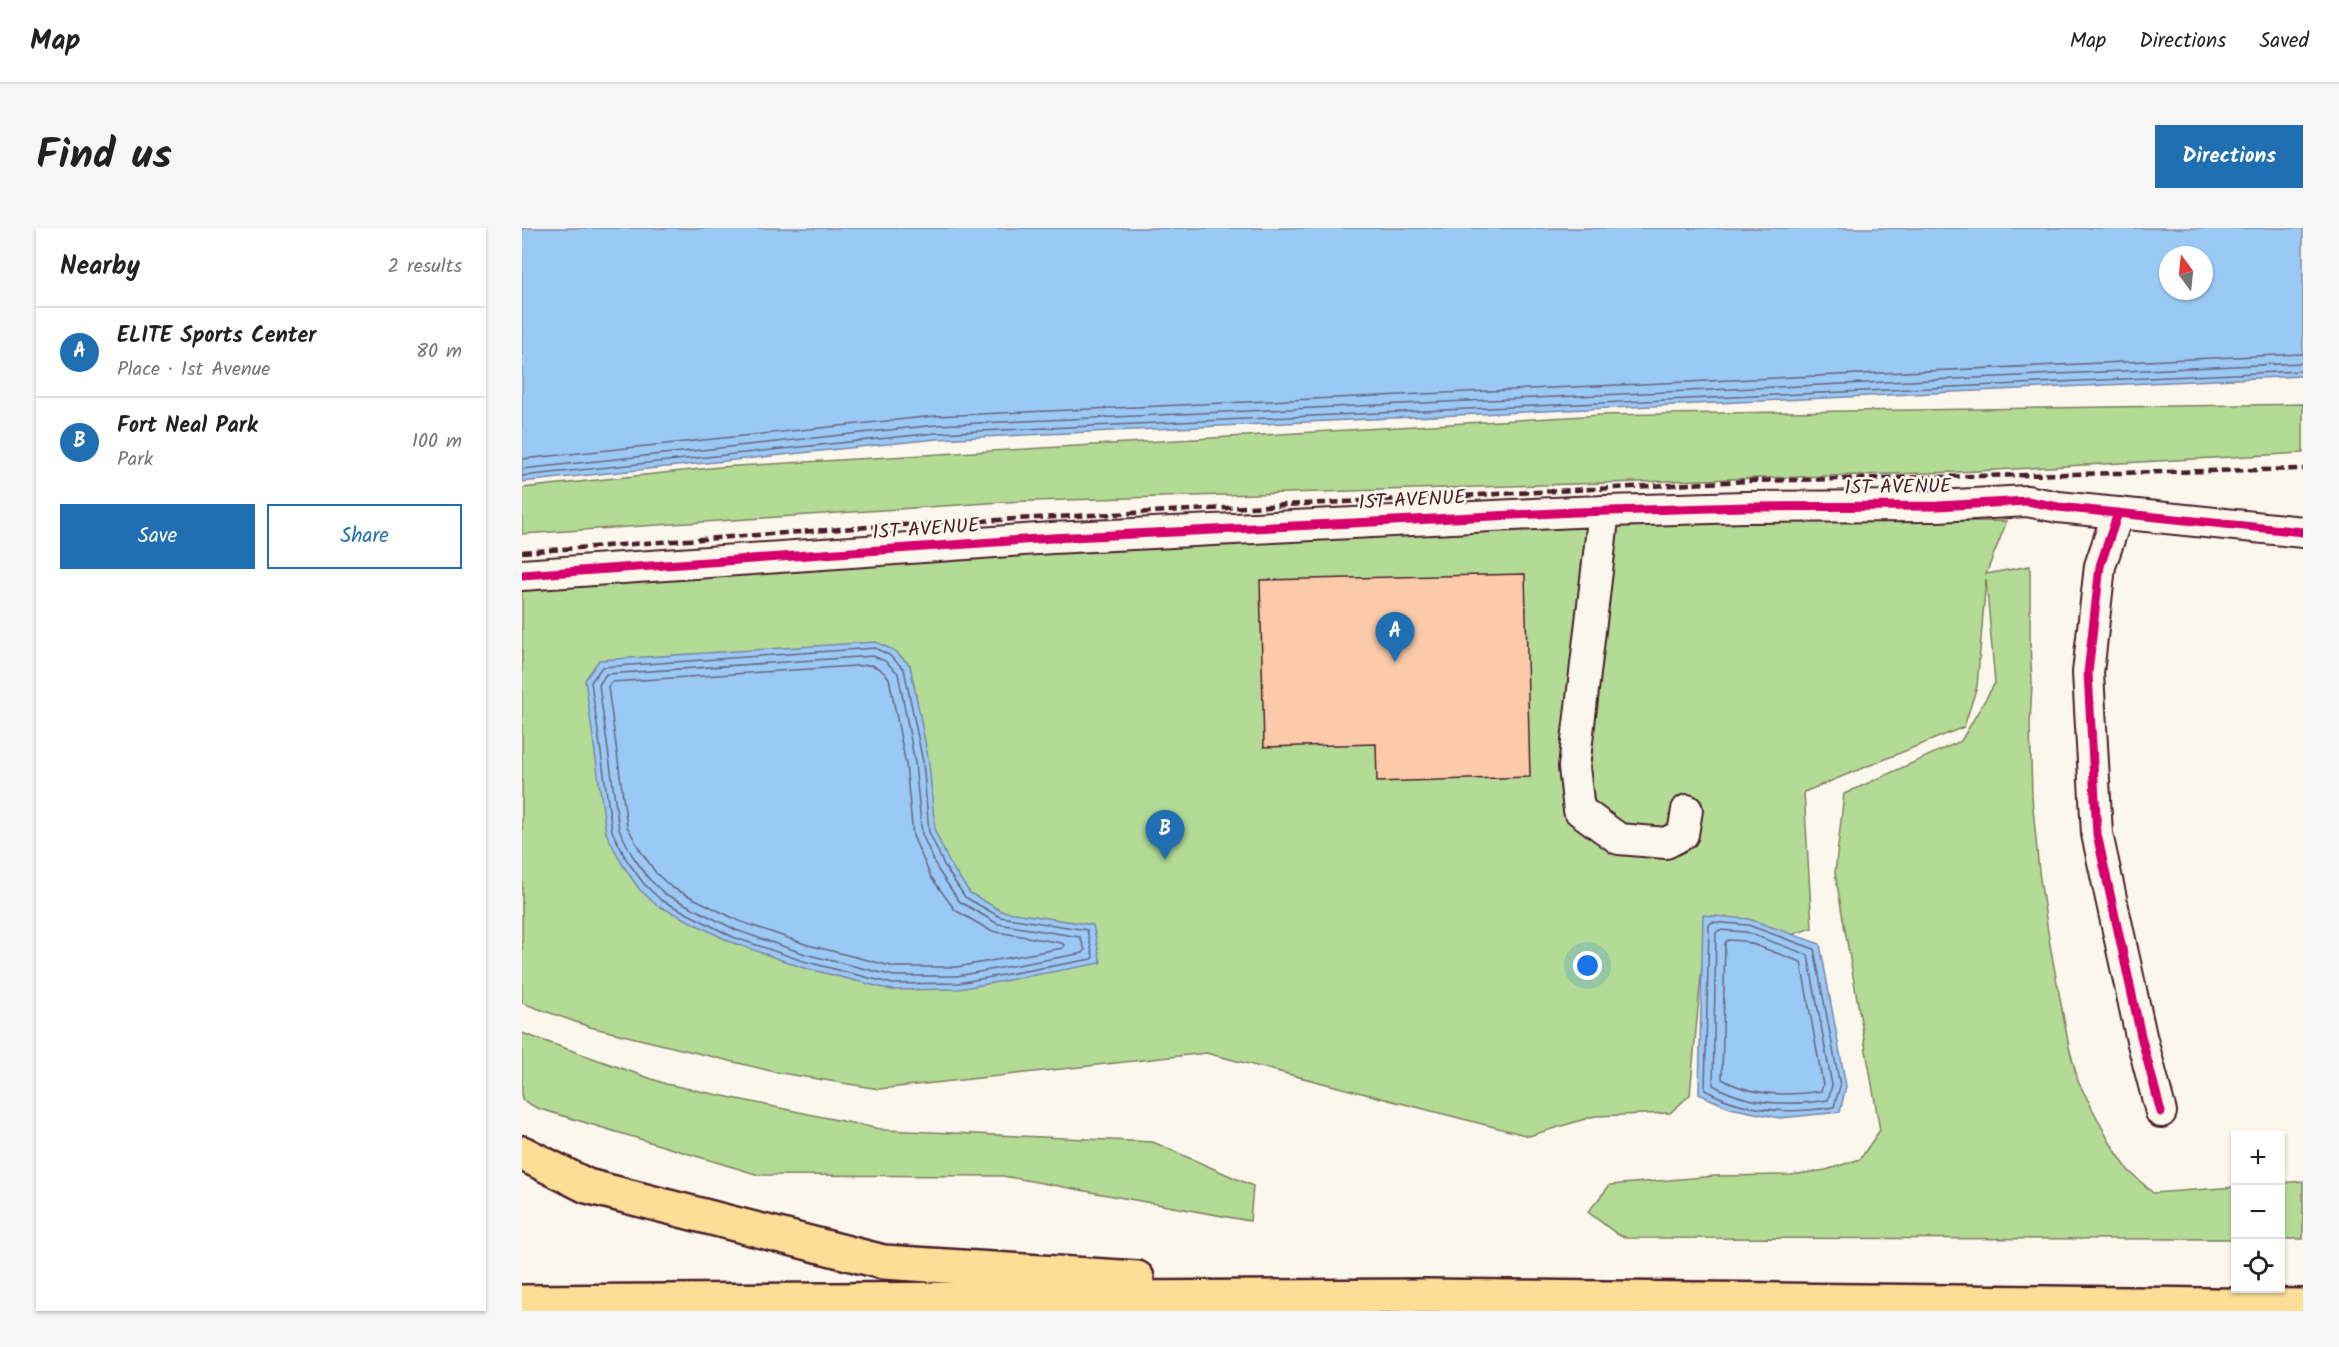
<!DOCTYPE html>
<meta charset="utf-8">
<style>
body{margin:0;font-family:Kalam,sans-serif;background:#f6f6f6;color:#222}
.controls{position:absolute;right:18px;bottom:18px;display:grid;overflow:hidden;border-radius:0px;box-shadow:0 2px 4px #0004}
.controls button{width:54px;height:54px;display:grid;place-items:center;padding:0;border:0;border-bottom:2px solid #e0e0e0;background:#fff;color:#222;font:30px sans-serif}
.compass{position:absolute;left:1637px;top:18px;width:54px;height:54px;border-radius:50%;background:#fff;box-shadow:0 2px 4px #0004;rotate:345deg}
.you{position:absolute;left:1066px;top:738px;width:21px;height:21px;margin:-15px;border:4px solid #fff;border-radius:50%;background:#1a73e8;box-shadow:0 0 0 9px #1a73e833}
.badge{display:grid;place-items:center;width:39px;height:39px;border-radius:50%;background:#1f6fb2;color:#fff;font-size:20px;font-weight:700}
.pin{position:absolute;translate:-50% -50px;filter:drop-shadow(0 2px 3px #0008)}
.pin::after{content:'';position:absolute;top:32px;width:21px;height:18px;background:inherit;clip-path:polygon(0 0,100% 0,50% 100%)}
.list{margin:0;padding:0;list-style:none}
h2{display:flex;justify-content:space-between;align-items:center;height:78px;margin:0;padding:0 24px;font-size:26px}
h2 small{font-size:20px;font-weight:400;color:#767676}
.list li{display:grid;grid-template-columns:39px 1fr auto;gap:18px;align-items:center;box-sizing:border-box;height:90px;padding:0 24px;border-top:2px solid #e0e0e0}
.list b{display:block;font-size:22px;white-space:nowrap}
.list p{margin:0;font-size:20px;white-space:nowrap;color:#767676}
.list em{font-size:20px;font-style:normal;color:#767676}
.actions{display:flex;gap:12px;padding:18px 24px}
.actions a{flex:1;padding:14px 0;border:2px solid #1f6fb2;border-radius:0px;text-align:center;font-size:21px;color:#1f6fb2}
.actions .main{background:#1f6fb2;color:#fff}
.icon{flex:none;width:33px;height:33px;fill:none;stroke:currentColor;stroke-width:2;stroke-linecap:round;stroke-linejoin:round}
.map{position:relative;flex:none;width:1781px;height:1083px;overflow:hidden;border-radius:0px}
header{display:flex;align-items:center;gap:36px;box-sizing:border-box;height:84px;padding:0 30px;background:#fff;border-bottom:2px solid #e0e0e0}
header strong{font-size:28px}
nav{display:flex;gap:33px;margin-inline-start:auto;font-size:21px}
.intro{display:flex;align-items:center;justify-content:space-between;box-sizing:border-box;height:144px;padding:0 36px}
h1{margin:0;font-size:42px}
.button{padding:15px 27px;border-radius:0px;background:#1f6fb2;color:#fff;font-size:21px;font-weight:700}
main{display:flex;gap:36px;padding:0 36px}
aside{flex:1;background:#fff;border-radius:0px;box-shadow:0 2px 4px #0004}
.map>svg:first-child{display:block}
.green{fill:#b4db96;stroke:#7f7d60;stroke-width:1.5}
.water{fill:#9ac9f5;stroke:#7a85a4;stroke-width:1.5;fill-rule:evenodd}
.lines{fill:none;stroke-linecap:round;stroke-linejoin:round}
.shore{stroke:#6a637c;stroke-width:1.5}
.building{fill:#facaa9;stroke:#4a1f2b;stroke-width:1.5}
.minor-casing{stroke:#4a1f2b;stroke-width:34}
.highway-casing{stroke:#4a1f2b;stroke-width:38}
.minor{stroke:#fbf7ec;stroke-width:30}
.highway{stroke:#fdde96;stroke-width:33}
.rail{stroke:#4a1f2b;stroke-width:4.5;stroke-dasharray:9 4.5;stroke-linecap:butt}
.cycleway-casing{stroke:#fbf7ec;stroke-width:13}
.cycleway{stroke:#d6006c;stroke-width:9}
.labels{text-anchor:middle;dominant-baseline:central;stroke-width:5;stroke-linejoin:round;paint-order:stroke}
.street-label{font-size:20px;fill:#4a1f2b;stroke:#fbf7ec}
</style>
<header>
<strong>Map</strong>
<nav><a>Map</a><a>Directions</a><a>Saved</a></nav>
</header>
<div class="intro"><h1>Find us</h1><a class="button">Directions</a></div>
<main>
<aside>
<h2>Nearby<small>2 results</small></h2>
<ul class="list">
<li><span class="badge">A</span><div><b>ELITE Sports Center</b><p>Place · 1st Avenue</p></div><em>80 m</em></li>
<li><span class="badge">B</span><div><b>Fort Neal Park</b><p>Park</p></div><em>100 m</em></li>
</ul>
<div class="actions"><a class="main">Save</a><a>Share</a></div>
</aside>
<div class="map">
<svg width="1781" height="1083" viewBox="0 0 1781 1083">
<rect width="100%" height="100%" fill="#fbf7ec"/>
<filter id="ink" filterUnits="userSpaceOnUse"><feTurbulence type="fractalNoise" baseFrequency=".0167" numOctaves="2"/><feDisplacementMap in="SourceGraphic" scale="12" xChannelSelector="R" yChannelSelector="G"/><feConvolveMatrix kernelMatrix="1 2 1 2 8 2 1 2 1" color-interpolation-filters="sRGB"/></filter>
<g filter="url(#ink)">
<g class="green">
<polygon points="1781,176 1781,225 1436,244 481,274 0,306 0,260 198,239 1080,187"/>
<polygon points="1485,293 1464,346 1508,338 1508,416 1510,455 1508,497 1510,569 1517,644 1528,717 1547,819 1556,853 1587,913 1606,942 1631,965 1713,959 1713,1011 1105,1010 1095,1006 1066,984 1088,957 1194,948 1269,947 1304,942 1338,931 1358,902 1313,645 1322,566 1439,513 1473,455 1464,351 1455,458 1442,499 1282,564 1290,700 1180,737 1168,867 1148,885 1073,888 1007,908 684,825 357,861 253,844 68,799 0,775 0,362 417,330 1075,295"/>
<polygon points="0,805 144,856 363,902 631,914 731,958 728,993 481,948 237,947 15,880 0,872"/>
<polygon points="1781,953 1781,1011 1759,1011 1759,955"/>
</g>
<g class="water">
<path d="M0,0H1781V148L414,211L0,254ZM1646,27H1682V63H1646Z"/>
<polygon points="354,414 371,422 388,437 407,534 413,603 428,636 448,665 479,683 571,697 579,735 437,761 370,762 279,739 209,714 135,677 117,661 99,634 84,605 63,452 77,432"/>
<polygon points="1181,687 1227,691 1298,716 1324,858 1318,884 1258,890 1208,880 1177,866"/>
</g>
<g class="lines">
<g class="shore">
<polyline points="0,231 413,188 1781,126"/>
<polyline points="0,241 414,197 1781,135"/>
<polyline points="0,248 414,205 1781,143"/>
<polygon points="353,420 367,427 382,441 401,534 407,604 423,639 443,669 478,689 565,702 571,728 570,731 436,755 371,756 281,733 211,709 139,672 122,656 104,631 90,603 69,454 80,439"/>
<polygon points="351,428 363,433 376,445 393,535 400,606 416,642 437,673 476,696 558,709 563,722 561,725 435,748 372,748 283,726 214,702 143,666 127,651 110,627 97,601 77,457 84,446"/>
<polygon points="349,437 358,441 367,450 384,537 391,608 409,649 433,682 469,703 540,715 542,717 541,720 435,739 373,739 286,717 217,693 149,659 134,645 118,622 105,598 86,459 89,454"/>
<path d="M1190,694L1226,697L1292,721L1318,858L1312,879C1269,886 1222,884 1183,862L1187,697Z"/>
<path d="M1197,702L1224,704L1286,727L1310,857L1306,872C1268,878 1225,877 1191,857L1194,705Z"/>
<path d="M1206,712L1222,713L1279,734L1301,857L1299,863C1267,868 1229,868 1200,851L1203,715Z"/>
</g>
</g>
<polygon class="building" points="1003,346 1008,549 855,554 854,516 742,519 738,352"/>
<g class="lines">
<defs>
<g id="minor">
<polyline points="1082,283 1052,539 1057,582 1097,611 1144,615 1161,606 1165,582"/>
<polyline points="1596,285 1578,338 1566,445 1575,606 1619,808 1639,884"/>
<polyline points="0,347 530,310 1053,284 1223,279 1416,278 1505,273 1536,279 1781,304"/>
</g>
<g id="highway">
<polyline points="0,925 65,958 361,1034 615,1050"/>
<polyline points="0,1074 904,1068 1781,1078"/>
</g>
</defs>
<use href="#minor" class="minor-casing"/>
<use href="#highway" class="highway-casing"/>
<use href="#minor" class="minor"/>
<use href="#highway" class="highway"/>
<polyline class="rail" points="0,324 360,298 1225,253 1781,241"/>
<defs>
<g id="cycleway">
<polyline points="1596,285 1578,338 1566,445 1575,606 1619,808 1639,884"/>
<polyline points="0,347 530,310 1053,284 1223,279 1416,278 1505,273 1536,279 1781,304"/>
</g>
</defs>
<use href="#cycleway" class="cycleway-casing"/>
<use href="#cycleway" class="cycleway"/>
</g>
</g>
<g class="labels">
<g class="street-label">
<text transform="translate(1376 260) rotate(-1)">1ST AVENUE</text>
<text transform="translate(890 273) rotate(-3)">1ST AVENUE</text>
<text transform="translate(404 302) rotate(-4)">1ST AVENUE</text>
</g>
</g>
</svg>
<div class="controls">
<button>+</button>
<button>−</button>
<button><svg class="icon" aria-label="locate" viewBox="0 0 24 24"><circle cx="12" cy="12" r="6"/><path d="M12 2v4M12 18v4M2 12h4M18 12h4"/></svg></button>
</div>
<svg class="compass" viewBox="-18 -18 36 36"><path d="M0-13l5 13h-10z" fill="#e53935"/><path d="M0 13l5-13h-10z" fill="#767676"/></svg>
<div class="you"></div>
<div class="pin badge" style="left:873px;top:434px">A</div>
<div class="pin badge" style="left:643px;top:632px">B</div>
</div>
</main>
